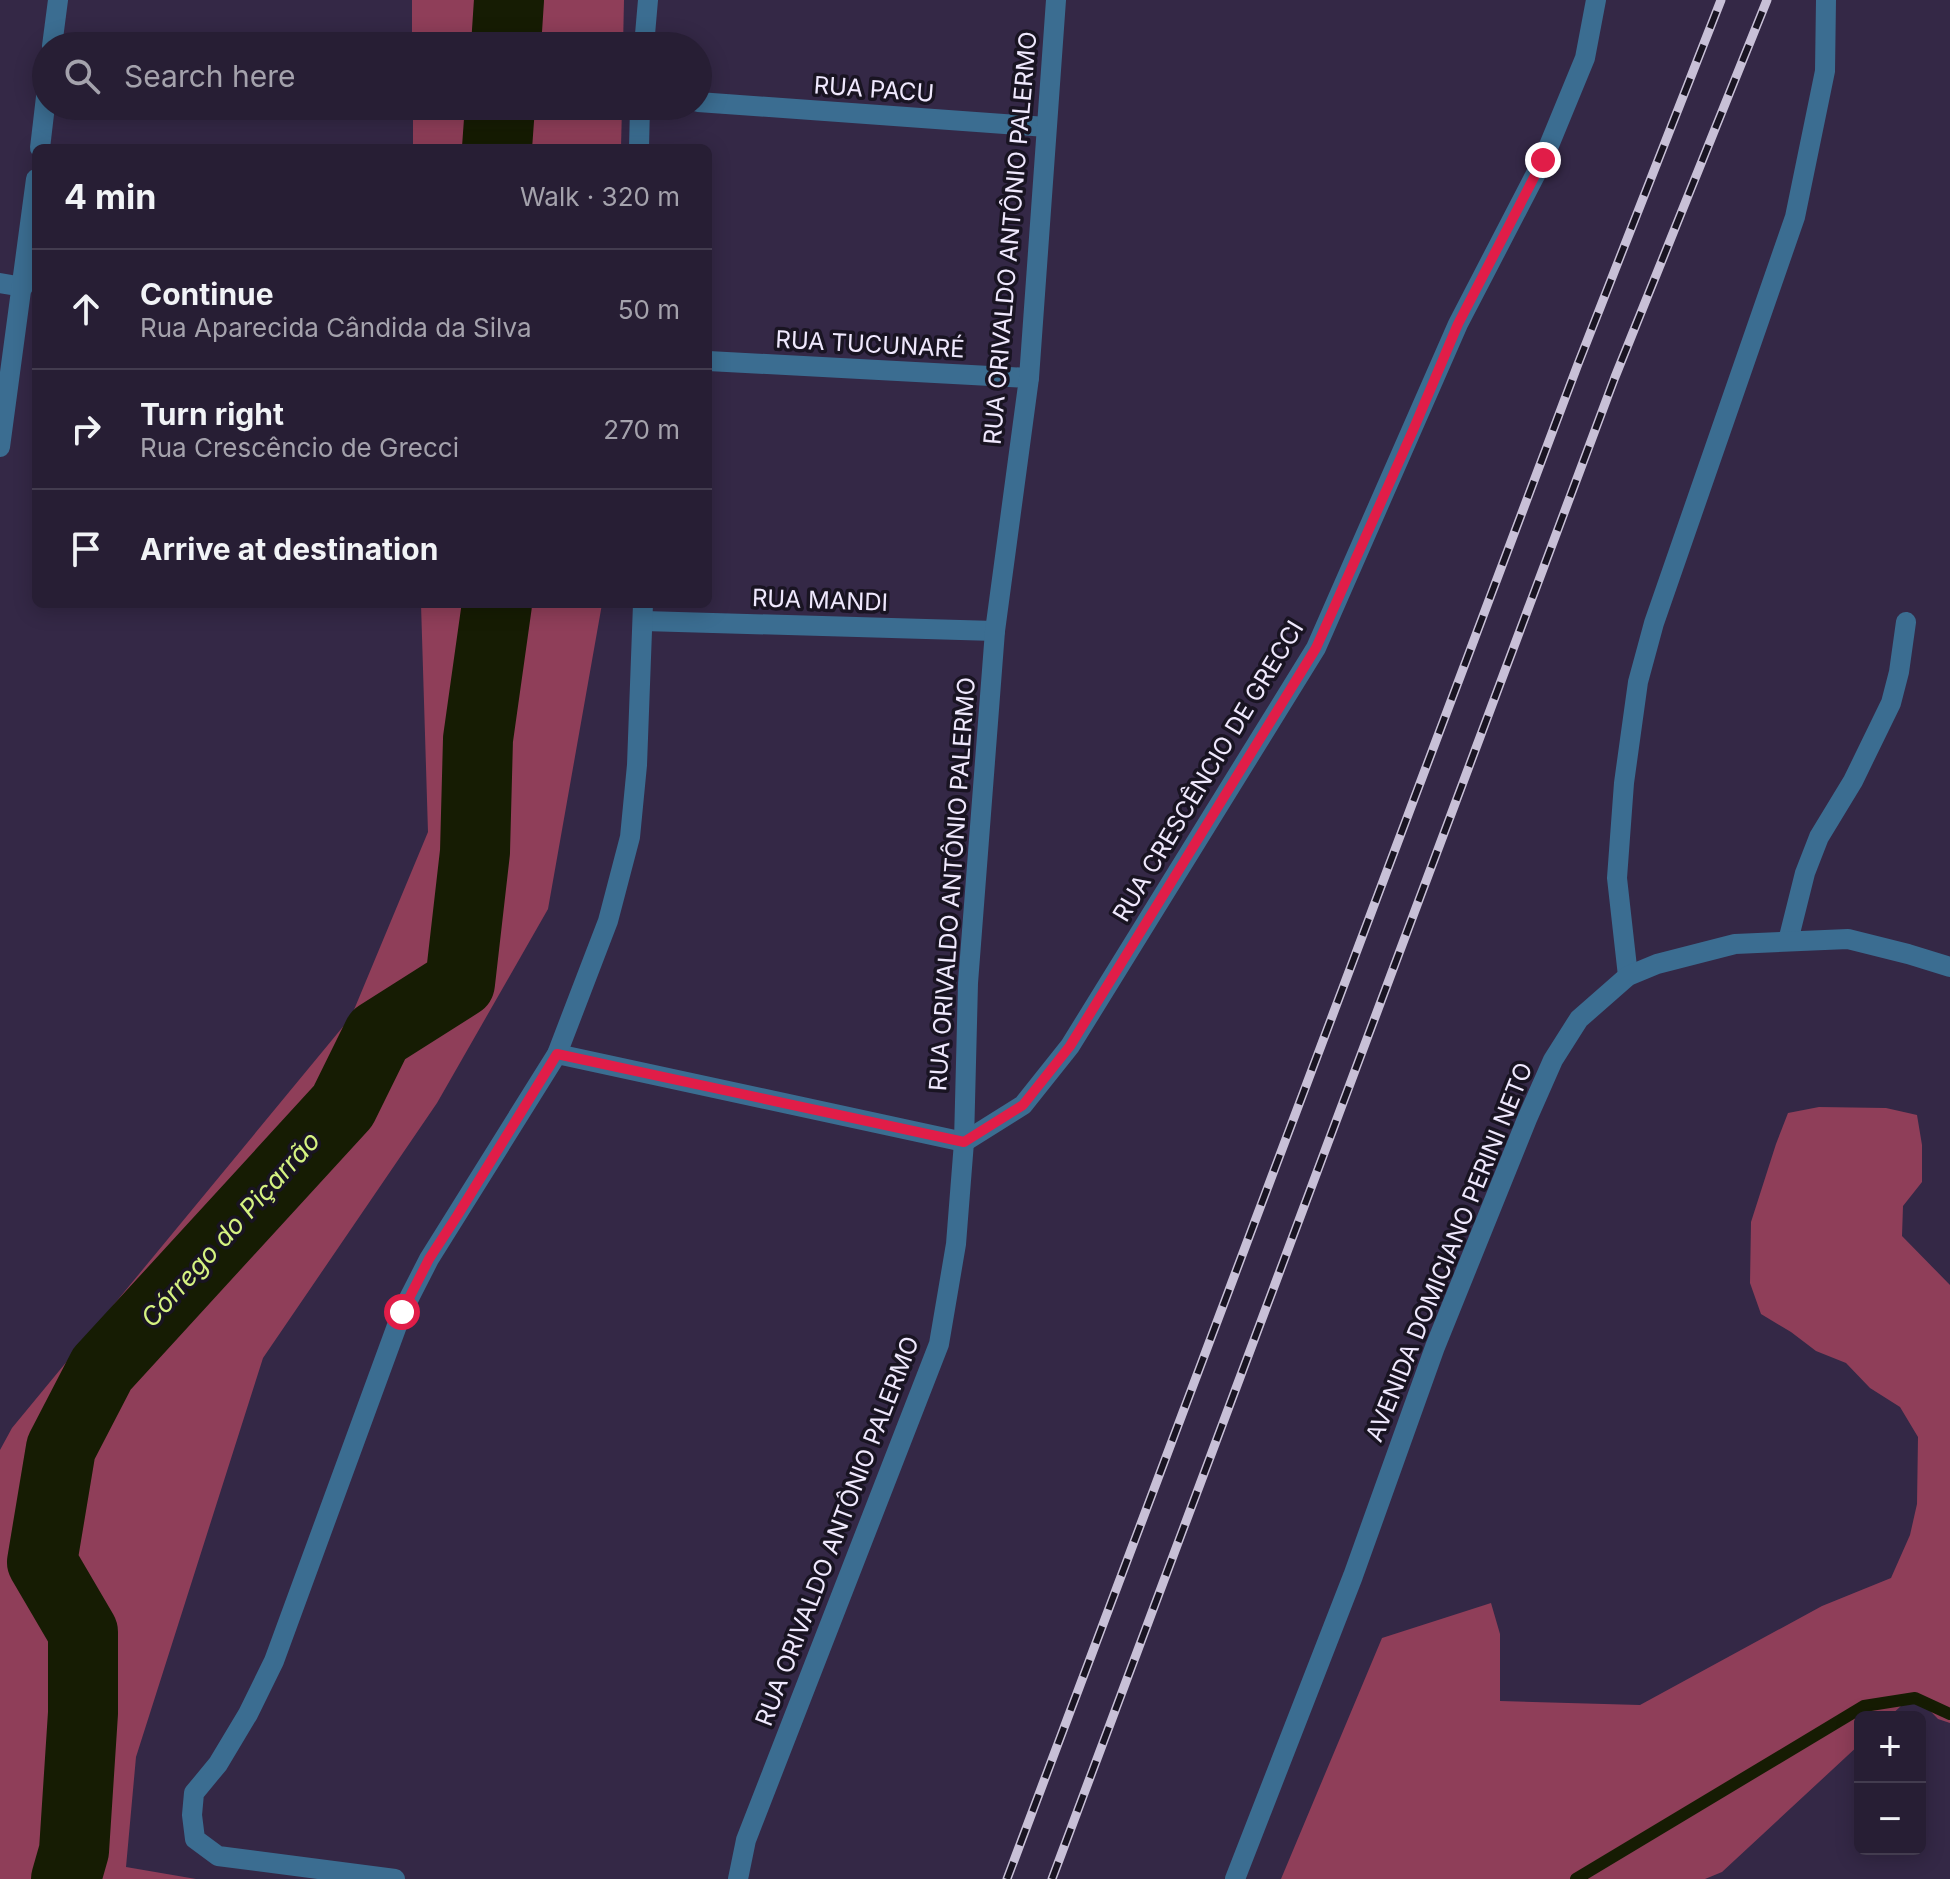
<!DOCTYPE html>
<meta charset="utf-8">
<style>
body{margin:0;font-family:Inter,sans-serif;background:#2f273c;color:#f1f3f6}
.controls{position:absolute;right:24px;bottom:24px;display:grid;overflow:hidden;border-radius:12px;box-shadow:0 4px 20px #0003}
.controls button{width:72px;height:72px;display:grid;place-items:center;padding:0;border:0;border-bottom:2px solid #433c4f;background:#271e34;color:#f1f3f6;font:40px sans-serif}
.stop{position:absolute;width:24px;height:24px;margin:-18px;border:6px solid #e11d48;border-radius:50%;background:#fff}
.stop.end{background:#e11d48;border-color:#fff;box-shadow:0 2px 8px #0008}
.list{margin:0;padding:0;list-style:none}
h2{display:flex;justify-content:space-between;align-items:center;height:104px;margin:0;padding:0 32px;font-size:34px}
h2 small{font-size:26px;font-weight:400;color:#a4a2ac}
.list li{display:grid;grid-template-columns:52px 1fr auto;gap:24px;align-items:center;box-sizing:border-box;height:120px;padding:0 32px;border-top:2px solid #433c4f}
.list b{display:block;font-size:30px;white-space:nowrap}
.list p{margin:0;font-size:26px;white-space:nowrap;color:#a4a2ac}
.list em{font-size:26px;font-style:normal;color:#a4a2ac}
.icon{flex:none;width:44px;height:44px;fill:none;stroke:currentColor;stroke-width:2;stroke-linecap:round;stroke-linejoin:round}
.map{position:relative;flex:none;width:1950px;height:1879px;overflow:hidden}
.search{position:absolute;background:#271e34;box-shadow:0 4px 20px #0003;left:32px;top:32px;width:680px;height:88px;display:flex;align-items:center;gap:20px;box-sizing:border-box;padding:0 28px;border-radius:44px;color:#a4a2ac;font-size:30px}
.panel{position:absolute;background:#271e34;box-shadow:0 4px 20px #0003;left:32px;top:144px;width:680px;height:464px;border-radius:12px}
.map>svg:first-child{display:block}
.forest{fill:#8f3e59}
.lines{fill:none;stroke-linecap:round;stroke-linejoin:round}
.stream{stroke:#161c03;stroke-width:12}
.river{stroke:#161c03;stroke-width:70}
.street{stroke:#3b6d91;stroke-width:20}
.rail-casing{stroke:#c8c0d7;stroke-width:9}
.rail{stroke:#191422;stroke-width:6;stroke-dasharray:18;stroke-linecap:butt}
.route{stroke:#e11d48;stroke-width:10}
.labels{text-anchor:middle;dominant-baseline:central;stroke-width:7;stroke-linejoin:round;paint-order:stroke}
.street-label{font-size:24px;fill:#efe8fd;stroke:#191422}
.water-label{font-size:26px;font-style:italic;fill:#d5f281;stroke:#191422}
</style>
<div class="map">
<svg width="1950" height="1879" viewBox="0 0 1950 1879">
<rect width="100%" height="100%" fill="#342846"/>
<g class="forest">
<polygon points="412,0 624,0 623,46 412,46"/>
<polygon points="413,106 622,106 621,148 413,148"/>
<polygon points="421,604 602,604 548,909 437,1103 263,1358 136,1757 126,1867 196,1879 0,1879 0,1450 12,1428 351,1017 428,832"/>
<polygon points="1819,1107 1886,1108 1917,1115 1922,1145 1922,1182 1903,1206 1902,1236 1950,1285 1950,1723 1938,1719 1914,1694 1889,1717 1860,1717 1860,1744 1722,1872 1705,1879 1281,1879 1382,1638 1491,1603 1500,1634 1500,1701 1640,1705 1822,1606 1891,1578 1910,1535 1917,1504 1918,1437 1900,1407 1870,1388 1846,1363 1816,1351 1791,1332 1761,1314 1750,1283 1751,1222 1776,1144 1788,1113"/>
</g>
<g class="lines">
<polyline class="stream" points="1576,1879 1864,1706 1915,1698 1950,1714"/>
<g class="river">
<polyline points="506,46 509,0"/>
<polyline points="497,148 500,106"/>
<polyline points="66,1879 74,1851 83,1713 83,1632 42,1562 61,1448 102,1369 343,1106 378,1035 460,983 475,852 478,739 497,604"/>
</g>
<g class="street">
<polyline points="52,46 58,0"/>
<polyline points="644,46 648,0"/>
<polyline points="698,102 1046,127"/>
<polyline points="40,148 46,97"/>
<polyline points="639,148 640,106"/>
<polyline points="0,283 23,287"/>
<polyline points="708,361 1029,378"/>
<polyline points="0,447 36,179"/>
<polyline points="644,621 995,631"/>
<polyline points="1788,941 1805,873 1819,837 1853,781 1891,703 1899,672 1906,622"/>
<polyline points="1628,976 1617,878 1624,783 1638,682 1654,623 1795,217 1825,71 1826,0"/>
<polyline points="557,1054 964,1142 1023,1105 1070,1046 1316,648 1458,324 1543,160 1585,58 1596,0"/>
<polyline points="395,1879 218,1856 195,1839 192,1815 194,1793 218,1764 248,1714 274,1661 402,1312 429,1259 557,1054 608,921 630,837 637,765 643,604"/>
<polyline points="738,1879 746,1840 939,1344 956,1244 964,1142 968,983 995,631 1029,378 1056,0"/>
<polyline points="1235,1879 1353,1576 1435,1347 1527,1119 1553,1060 1579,1019 1628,976 1657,964 1735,944 1848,939 1908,954 1950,967"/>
</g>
<defs>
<g id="rail">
<polyline points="1007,1879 1578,364 1721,0"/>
<polyline points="1052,1879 1615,377 1767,0"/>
</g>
</defs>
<use href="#rail" class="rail-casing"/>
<use href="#rail" class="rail"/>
</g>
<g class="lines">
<polyline class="route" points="402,1312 429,1259 457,1216 557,1054 964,1142 1023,1105 1070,1046 1316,648 1414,428 1458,324 1543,160"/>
</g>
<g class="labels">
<g class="street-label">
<text transform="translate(874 89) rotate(4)">RUA PACU</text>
<text transform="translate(1010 238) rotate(-85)">RUA ORIVALDO ANTÔNIO PALERMO</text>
<text transform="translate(870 344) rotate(3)">RUA TUCUNARÉ</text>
<text transform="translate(820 600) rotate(2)">RUA MANDI</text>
<text transform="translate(1208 771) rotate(-59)">RUA CRESCÊNCIO DE GRECCI</text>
<text transform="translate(952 884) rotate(-86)">RUA ORIVALDO ANTÔNIO PALERMO</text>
<text transform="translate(1449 1252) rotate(-68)">AVENIDA DOMICIANO PERINI NETO</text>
<text transform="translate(837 1531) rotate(-69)">RUA ORIVALDO ANTÔNIO PALERMO</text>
</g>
<g class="water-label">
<text transform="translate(230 1229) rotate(-48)">Córrego do Piçarrão</text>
</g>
</g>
</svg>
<div class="controls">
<button>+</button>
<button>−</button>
</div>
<div class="stop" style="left:402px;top:1312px"></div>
<div class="stop end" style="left:1543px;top:160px"></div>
<div class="search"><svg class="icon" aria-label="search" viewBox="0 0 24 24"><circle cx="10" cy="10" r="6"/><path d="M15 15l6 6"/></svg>Search here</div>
<section class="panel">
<h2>4 min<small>Walk · 320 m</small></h2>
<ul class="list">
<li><svg class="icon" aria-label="ahead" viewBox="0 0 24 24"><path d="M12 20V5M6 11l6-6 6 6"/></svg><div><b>Continue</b><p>Rua Aparecida Cândida da Silva</p></div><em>50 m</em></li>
<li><svg class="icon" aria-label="right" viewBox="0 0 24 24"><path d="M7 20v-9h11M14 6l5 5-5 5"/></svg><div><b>Turn right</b><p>Rua Crescêncio de Grecci</p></div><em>270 m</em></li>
<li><svg class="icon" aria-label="arrive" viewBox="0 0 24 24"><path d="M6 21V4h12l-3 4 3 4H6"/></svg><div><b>Arrive at destination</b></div></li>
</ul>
</section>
</div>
